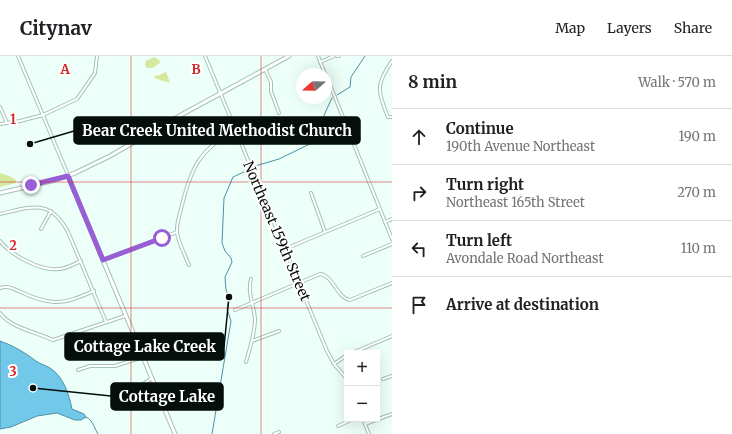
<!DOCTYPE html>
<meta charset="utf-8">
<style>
body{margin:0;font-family:Merriweather,serif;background:#f2f2f2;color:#202124}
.controls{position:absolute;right:12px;bottom:12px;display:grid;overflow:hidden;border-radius:0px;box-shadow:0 4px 16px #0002}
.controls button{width:36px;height:36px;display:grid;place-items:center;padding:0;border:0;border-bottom:1px solid #e0e0e0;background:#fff;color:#202124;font:20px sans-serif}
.compass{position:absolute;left:296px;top:12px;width:36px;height:36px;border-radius:50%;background:#fff;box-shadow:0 4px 16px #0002;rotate:250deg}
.stop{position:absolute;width:12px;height:12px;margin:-9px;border:3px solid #985ed6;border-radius:50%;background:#fff}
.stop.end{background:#985ed6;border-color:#fff;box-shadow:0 1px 4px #0008}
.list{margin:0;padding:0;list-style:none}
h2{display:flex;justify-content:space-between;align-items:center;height:52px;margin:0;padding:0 16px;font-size:17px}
h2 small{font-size:13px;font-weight:400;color:#757577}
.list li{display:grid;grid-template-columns:26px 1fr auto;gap:12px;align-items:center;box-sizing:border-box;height:56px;padding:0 16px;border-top:1px solid #e0e0e0}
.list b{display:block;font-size:15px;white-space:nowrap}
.list p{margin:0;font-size:13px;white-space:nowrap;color:#757577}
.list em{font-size:13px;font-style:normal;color:#757577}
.icon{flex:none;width:22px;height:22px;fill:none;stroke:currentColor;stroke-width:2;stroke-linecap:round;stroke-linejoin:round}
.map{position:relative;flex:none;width:392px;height:378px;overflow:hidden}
header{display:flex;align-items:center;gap:24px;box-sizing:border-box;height:56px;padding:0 20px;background:#fff;border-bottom:1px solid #e0e0e0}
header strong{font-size:19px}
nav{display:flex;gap:22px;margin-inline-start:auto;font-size:14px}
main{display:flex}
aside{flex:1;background:#fff}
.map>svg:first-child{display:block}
.green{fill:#d6e79e}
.water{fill:#71c8e9;stroke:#5090a6}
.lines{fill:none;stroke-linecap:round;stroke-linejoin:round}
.stream{stroke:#5090a6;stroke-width:1}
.street-casing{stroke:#a4c2b7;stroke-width:4}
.secondary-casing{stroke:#a4c2b7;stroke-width:5}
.street{stroke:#fff;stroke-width:2}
.secondary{stroke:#fff;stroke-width:3}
.route{stroke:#985ed6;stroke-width:5}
.grid{fill:none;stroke:#d62828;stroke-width:1;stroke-opacity:0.55}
.labels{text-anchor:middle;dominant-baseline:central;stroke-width:4;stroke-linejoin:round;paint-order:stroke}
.street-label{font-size:14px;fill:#040e0a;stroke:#fff}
.grid-label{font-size:13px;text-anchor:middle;font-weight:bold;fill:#d62828;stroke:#fff;stroke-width:4;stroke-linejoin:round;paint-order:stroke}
.leader{fill:none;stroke:#040e0a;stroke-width:1.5}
.callout-dot{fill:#040e0a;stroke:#fff;stroke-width:1.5}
.callout{fill:#040e0a;stroke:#040e0a;stroke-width:1.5}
.callout-label{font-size:15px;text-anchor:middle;font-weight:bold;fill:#fff}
</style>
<header>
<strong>Citynav</strong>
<nav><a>Map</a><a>Layers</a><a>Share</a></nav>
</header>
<main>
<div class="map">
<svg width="392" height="378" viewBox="0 0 392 378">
<rect width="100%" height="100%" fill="#ecfff8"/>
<g class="green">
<polygon points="154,1 159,4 160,7 152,12 147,12 145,9 146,5"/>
<polygon points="166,16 170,27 154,22 156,19 157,20"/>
<polygon points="0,117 9,120 16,124 16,127 0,131"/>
</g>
<path class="water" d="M0,285C14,290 24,296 36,305C40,308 45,309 50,312C63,320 69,338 72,353L84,358L86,361L81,364H75L57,357L37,360L11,371L0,373Z"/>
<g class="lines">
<g class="stream">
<polyline points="337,39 350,31 351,21 365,0"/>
<polyline points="255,110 279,103 316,85 319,88 324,86 325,82 319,75 325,57 332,42"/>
<path d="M86,361C93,364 94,372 98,378"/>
<polyline points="212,378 231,265 227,253 229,241 226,234 225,221 232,206 231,202 225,195 222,187 224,142 233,121 246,115"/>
</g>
<defs>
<g id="street">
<polyline points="18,0 68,119"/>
<polyline points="205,0 327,295 334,308 347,323"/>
<polyline points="318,0 325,18"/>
<polyline points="337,0 339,0"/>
<polyline points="320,6 334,0"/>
<polyline points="265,13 271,26 271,35 279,57"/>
<polyline points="326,19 392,183"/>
<polyline points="0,51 7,67"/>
<path d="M391,61H388C377,35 376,28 392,5"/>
<polyline points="0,68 20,65 43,59 77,43 95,17 97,0"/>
<polyline points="311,137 325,176"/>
<path d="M0,158C31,151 50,142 68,176L106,266"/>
<polyline points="385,166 392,163"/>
<polyline points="41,173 51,155"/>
<path d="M0,185C11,199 40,215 58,213C66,213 74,208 81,205"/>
<polyline points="285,193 380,153"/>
<polyline points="363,200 392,188"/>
<polyline points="103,204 177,176"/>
<path d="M189,209C185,199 179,188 177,177C176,168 180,158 182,149C191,112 200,93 235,74"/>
<path d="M0,232C9,229 13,233 21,236C31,241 43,245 54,246C68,247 82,240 94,235"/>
<path d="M235,254L320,218C333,219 337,242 350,244L392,227"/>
<path d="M0,257C11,272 36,276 53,284L125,260"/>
<polyline points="252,285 279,275"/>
<polyline points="140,293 158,286"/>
<polyline points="352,297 392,280"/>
<path d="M246,306C250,292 255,277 255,263C254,249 247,237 251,223"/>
<polyline points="334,308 347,299"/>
<polyline points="78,314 90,310 115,310 143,301"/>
<polyline points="383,323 392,320"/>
<polyline points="133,331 142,329 152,322"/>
<polyline points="363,363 369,378"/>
<polyline points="365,368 392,358"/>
<polyline points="338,370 353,363"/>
<polyline points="274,378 279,376"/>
</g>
<g id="secondary">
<polyline points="68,120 175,378"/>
<polyline points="0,137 56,124 75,117 110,100 181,59 289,0"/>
</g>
</defs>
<use href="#street" class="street-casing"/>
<use href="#secondary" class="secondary-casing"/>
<use href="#street" class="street"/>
<use href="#secondary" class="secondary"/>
</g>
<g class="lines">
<polyline class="route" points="31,129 68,120 103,204 162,182"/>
</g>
<path class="grid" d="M131,0V378M261,0V378M0,126H392M0,252H392"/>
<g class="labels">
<g class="street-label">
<text transform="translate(277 175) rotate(67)">Northeast 159th Street</text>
</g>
</g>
<g class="grid-label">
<text x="65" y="18">A</text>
<text x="196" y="18">B</text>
<text x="13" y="68">1</text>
<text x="13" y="194">2</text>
<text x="13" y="320">3</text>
</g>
<path class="leader" d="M30 88L74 75M229 241L224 291M33 332L111 340"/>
<g class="callout-dot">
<circle cx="30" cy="88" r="4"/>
<circle cx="229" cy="241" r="4"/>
<circle cx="33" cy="332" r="4"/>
</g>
<g class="callout">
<rect x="74" y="61" width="286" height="27" rx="4"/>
<rect x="65" y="277" width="159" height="27" rx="4"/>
<rect x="111" y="327" width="112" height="27" rx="4"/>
</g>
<g class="callout-label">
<text x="217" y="80">Bear Creek United Methodist Church</text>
<text x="145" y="296">Cottage Lake Creek</text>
<text x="167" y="346">Cottage Lake</text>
</g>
</svg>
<div class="controls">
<button>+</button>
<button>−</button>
</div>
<svg class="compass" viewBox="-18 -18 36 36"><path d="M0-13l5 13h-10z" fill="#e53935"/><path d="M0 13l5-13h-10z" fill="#757577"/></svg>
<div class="stop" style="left:162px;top:182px"></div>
<div class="stop end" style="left:31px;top:129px"></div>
</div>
<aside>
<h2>8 min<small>Walk · 570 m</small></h2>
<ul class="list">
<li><svg class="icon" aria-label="ahead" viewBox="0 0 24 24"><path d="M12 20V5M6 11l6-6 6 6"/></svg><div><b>Continue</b><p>190th Avenue Northeast</p></div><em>190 m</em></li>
<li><svg class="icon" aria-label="right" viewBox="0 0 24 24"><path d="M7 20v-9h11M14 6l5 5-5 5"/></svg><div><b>Turn right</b><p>Northeast 165th Street</p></div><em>270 m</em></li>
<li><svg class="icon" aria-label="left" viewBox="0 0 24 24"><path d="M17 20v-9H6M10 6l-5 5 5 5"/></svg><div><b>Turn left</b><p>Avondale Road Northeast</p></div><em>110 m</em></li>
<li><svg class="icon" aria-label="arrive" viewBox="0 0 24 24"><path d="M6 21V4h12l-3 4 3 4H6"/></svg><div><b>Arrive at destination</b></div></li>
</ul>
</aside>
</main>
